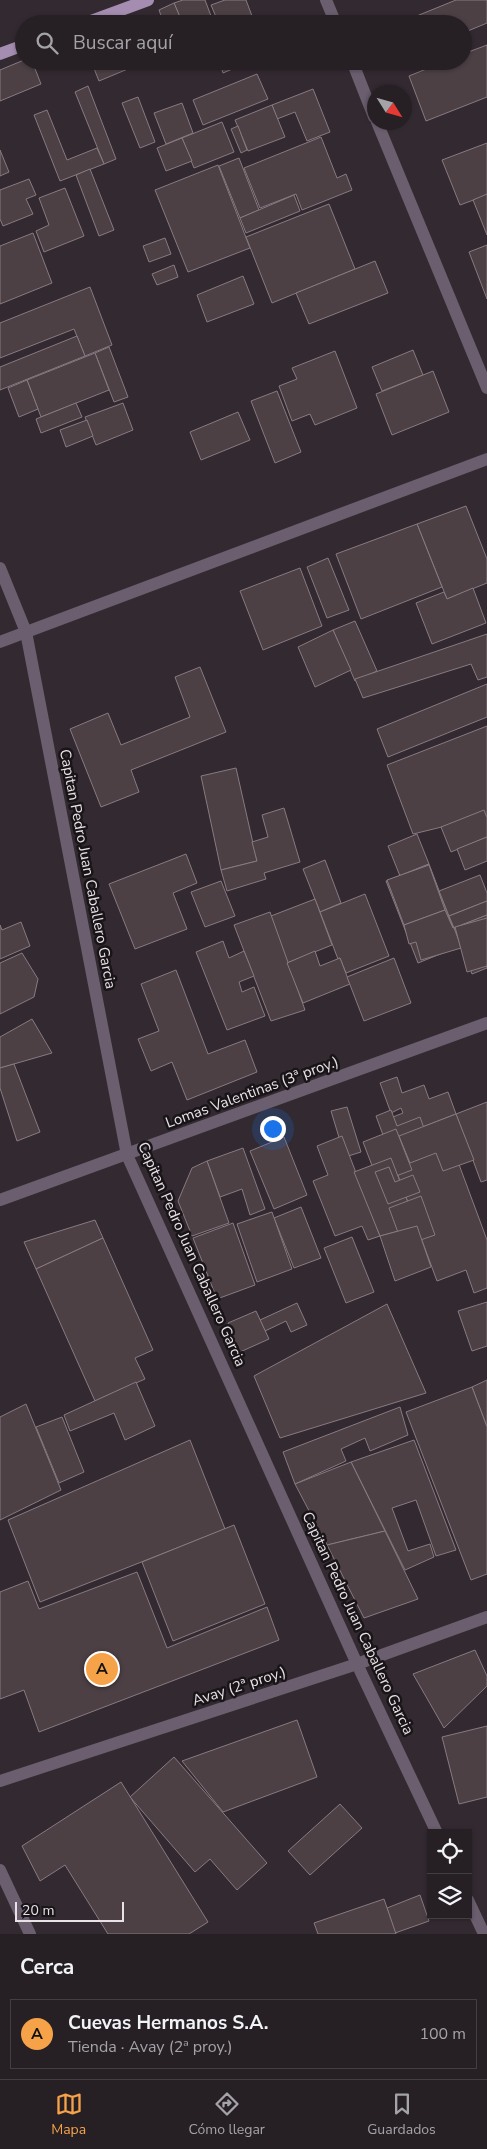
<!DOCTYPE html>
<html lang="es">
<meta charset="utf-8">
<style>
body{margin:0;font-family:"Nunito Sans",sans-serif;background:#2e282d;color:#f1f3f6}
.controls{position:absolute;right:15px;bottom:15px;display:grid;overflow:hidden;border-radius:0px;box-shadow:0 1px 4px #0004}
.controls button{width:45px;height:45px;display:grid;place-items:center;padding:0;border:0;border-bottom:1px solid #423e42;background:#262025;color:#f1f3f6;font:25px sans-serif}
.compass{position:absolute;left:367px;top:85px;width:45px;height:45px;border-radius:50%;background:#262025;box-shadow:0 1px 4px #0004;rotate:127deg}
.scale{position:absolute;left:15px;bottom:12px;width:109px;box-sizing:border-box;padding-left:5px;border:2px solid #e8e1e6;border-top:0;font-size:14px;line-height:18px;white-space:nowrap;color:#e8e1e6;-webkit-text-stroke:4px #181417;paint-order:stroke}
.you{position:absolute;left:272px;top:1128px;width:18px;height:18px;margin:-12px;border:4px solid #fff;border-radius:50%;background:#1a73e8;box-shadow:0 0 0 8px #1a73e833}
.badge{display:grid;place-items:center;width:32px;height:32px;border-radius:50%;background:#f6a248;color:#111;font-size:16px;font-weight:700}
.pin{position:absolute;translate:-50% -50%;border:2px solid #fff;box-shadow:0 1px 5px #0006}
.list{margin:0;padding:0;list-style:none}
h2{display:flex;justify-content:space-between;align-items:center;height:65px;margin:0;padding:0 20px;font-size:21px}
h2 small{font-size:16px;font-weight:400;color:#a4a3a7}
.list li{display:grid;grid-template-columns:32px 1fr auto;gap:15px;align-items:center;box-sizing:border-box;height:70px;margin:0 10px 10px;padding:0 10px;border:1px solid #423e42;border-radius:0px}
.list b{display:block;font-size:19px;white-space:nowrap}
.list p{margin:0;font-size:16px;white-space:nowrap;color:#a4a3a7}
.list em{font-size:16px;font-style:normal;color:#a4a3a7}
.icon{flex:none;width:28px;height:28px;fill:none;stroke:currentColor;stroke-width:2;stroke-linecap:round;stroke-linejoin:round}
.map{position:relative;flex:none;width:487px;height:1934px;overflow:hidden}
.search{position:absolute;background:#262025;box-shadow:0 1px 4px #0004;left:15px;right:15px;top:15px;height:55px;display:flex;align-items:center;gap:12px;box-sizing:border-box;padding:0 18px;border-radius:28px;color:#a4a3a7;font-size:19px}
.sheet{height:145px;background:#262025}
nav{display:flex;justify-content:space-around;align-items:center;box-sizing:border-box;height:70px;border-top:1px solid #423e42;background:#262025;font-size:14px;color:#a4a3a7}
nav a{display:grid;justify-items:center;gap:2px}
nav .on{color:#f6a248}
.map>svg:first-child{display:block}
.building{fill:#4c4045;stroke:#887a80}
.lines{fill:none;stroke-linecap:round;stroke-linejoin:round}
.minor{stroke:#6a5e6f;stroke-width:12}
.major{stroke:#a58db1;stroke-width:12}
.labels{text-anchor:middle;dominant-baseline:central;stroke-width:5;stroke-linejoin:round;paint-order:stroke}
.street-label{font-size:15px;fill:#e8e1e6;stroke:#181417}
</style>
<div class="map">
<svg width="487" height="1934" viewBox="0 0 487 1934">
<rect width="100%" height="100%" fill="#332a31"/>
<g class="building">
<polygon points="183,0 205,0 211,16 193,24 183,24 174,3"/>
<polygon points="225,0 246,0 255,24 219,24 211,5"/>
<polygon points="456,0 487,0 487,23 463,33 463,24 397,24"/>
<polygon points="174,3 183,24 164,24 159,10"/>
<polygon points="487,45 487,97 426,121 409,76 446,61 463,61 463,54"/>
<polygon points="24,60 32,61 41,84 0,101 0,70"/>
<polygon points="91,61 147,61 99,81"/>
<polygon points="219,61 251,61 223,73"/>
<polygon points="257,74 268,99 203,125 193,100"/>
<polygon points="88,86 116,159 104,164 75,92"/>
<polygon points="313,89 330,132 307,141 295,112 277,119 272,105"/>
<polygon points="138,97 155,142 140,148 122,103"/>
<polygon points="182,103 193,133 166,144 154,113"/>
<polygon points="272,105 285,137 248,151 235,120"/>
<polygon points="47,110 67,160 97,148 104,164 60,181 34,115"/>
<polygon points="222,122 234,152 194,168 182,138"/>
<polygon points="238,126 247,150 241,153 231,129"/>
<polygon points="321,137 337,178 346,174 352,190 302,210 296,194 260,208 244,168"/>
<polygon points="182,138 192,161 166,171 157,148"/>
<polygon points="487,143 487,195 460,205 442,160"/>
<polygon points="0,150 9,172 0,176"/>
<polygon points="239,158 259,210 240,218 219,166"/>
<polygon points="218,165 250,248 188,272 155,190"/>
<polygon points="90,169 114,230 99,236 76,175"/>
<polygon points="29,179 36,195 26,199 33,214 3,226 0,219 0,190"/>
<polygon points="65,188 84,236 44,252 36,231 49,225 39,198"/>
<polygon points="487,194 487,235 473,200"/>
<polygon points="294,195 300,211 246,233 240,218"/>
<polygon points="329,204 355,269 272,303 246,237"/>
<polygon points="33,233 52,283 0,304 0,246"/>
<polygon points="165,238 171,254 149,262 143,246"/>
<polygon points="487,245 487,299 469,252"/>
<polygon points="375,261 388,293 309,324 296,293"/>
<polygon points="174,265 178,277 157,285 152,274"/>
<polygon points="243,276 254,304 207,322 197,295"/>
<polygon points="90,287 112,345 85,356 74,329 0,358 0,323"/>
<polygon points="77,336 85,356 0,390 0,367"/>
<polygon points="109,347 128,397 114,402 95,353"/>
<polygon points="413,350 423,375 382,391 372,367"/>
<polygon points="335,351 357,408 315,425 310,414 292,421 279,386 297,379 292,368"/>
<polygon points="95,353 109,390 41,417 27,380"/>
<polygon points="433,371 449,412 392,435 376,394"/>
<polygon points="27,380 38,409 19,417 8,388"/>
<polygon points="277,391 301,452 275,463 251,401"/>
<polygon points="76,403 82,417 41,433 36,419"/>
<polygon points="123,403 133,430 96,445 85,417"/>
<polygon points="238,412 250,440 201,460 190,432"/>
<polygon points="87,420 93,436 66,447 60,430"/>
<polygon points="466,506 487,559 487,583 447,599 417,524"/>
<polygon points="417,524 442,587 361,619 336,554"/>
<polygon points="328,558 349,610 327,618 307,567"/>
<polygon points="300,568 322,626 263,650 240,591"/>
<polygon points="473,588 486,623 432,644 416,603 444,592 447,599"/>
<polygon points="355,621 377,671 355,681 333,630"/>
<polygon points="333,630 351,670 315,687 298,647"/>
<polygon points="487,634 487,677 478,680 471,664 363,698 355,679"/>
<polygon points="200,667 226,732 131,770 139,792 101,807 70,729 108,713 121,745 190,717 175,677"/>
<polygon points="487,684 487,717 388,757 377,729"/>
<polygon points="487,726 487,816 413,834 387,765"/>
<polygon points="236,768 257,861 221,870 201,776"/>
<polygon points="284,808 300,862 264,873 266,879 227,891 221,870 257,861 252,842 268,837 262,815"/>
<polygon points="484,810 487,818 487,837 451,852 441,827"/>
<polygon points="417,834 429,864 400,876 388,846"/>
<polygon points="487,837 487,861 465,870 457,849"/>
<polygon points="186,854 197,883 173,893 187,929 135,949 109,884"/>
<polygon points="325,860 341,903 320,912 303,869"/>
<polygon points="429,864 460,946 418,963 386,881"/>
<polygon points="429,865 445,910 404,925 387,880"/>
<polygon points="480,875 487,893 487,901 449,916 439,891"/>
<polygon points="221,881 235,916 205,927 191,892"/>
<polygon points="365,894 389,956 346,973 340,958 338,959 320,912"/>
<polygon points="315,899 332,945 287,963 271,916"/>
<polygon points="487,901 487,915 454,928 449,916"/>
<polygon points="445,910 453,928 455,927 461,948 421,960 416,942 409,944 404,925"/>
<polygon points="270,912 305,1010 271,1021 234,925"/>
<polygon points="487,915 487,968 472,974 454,928"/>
<polygon points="487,918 487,966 467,972 455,927"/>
<polygon points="21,922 30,946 0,959 0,925 2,930"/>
<polygon points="223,941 229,958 244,951 254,976 239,982 242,992 254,987 265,1016 227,1030 196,952"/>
<polygon points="315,951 320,966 340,958 350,984 303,1003 287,963"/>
<polygon points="22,953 38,979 34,997 0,1014 0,963"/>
<polygon points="394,958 411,1003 364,1021 347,977"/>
<polygon points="176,970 208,1054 245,1040 257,1072 187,1100 172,1062 151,1071 138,1039 159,1031 141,984"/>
<polygon points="32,1019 52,1053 0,1068 0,1037"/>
<polygon points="14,1064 40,1132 17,1141 0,1088 0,1068"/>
<polygon points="397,1077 402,1093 424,1085 429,1099 448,1092 456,1114 399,1136 393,1117 403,1113 401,1108 391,1113 380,1083"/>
<polygon points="487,1102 487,1180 481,1182 456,1114"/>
<polygon points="347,1107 361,1152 345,1157 331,1111"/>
<polygon points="391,1110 397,1126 420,1117 425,1131 444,1124 487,1240 487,1288 474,1293 466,1270 437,1281 376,1116"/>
<polygon points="456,1114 474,1160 443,1171 436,1153 410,1163 399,1136"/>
<polygon points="396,1129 412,1170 396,1176 390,1162 373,1168 363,1142"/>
<polygon points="342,1136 380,1236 368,1240 362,1226 335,1236 313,1181 328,1175 317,1146"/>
<polygon points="284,1137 307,1195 274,1209 250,1151"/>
<polygon points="243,1148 265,1209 250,1215 242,1189 220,1197 207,1161"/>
<polygon points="391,1158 417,1226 380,1236 354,1172"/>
<polygon points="207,1161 229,1223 192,1236 178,1201 192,1168"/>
<polygon points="389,1167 395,1182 413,1175 420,1192 388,1204 375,1172"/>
<polygon points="421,1196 435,1235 403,1246 389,1208"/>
<polygon points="301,1207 321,1258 294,1268 274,1218"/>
<polygon points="272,1212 292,1269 257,1282 237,1224"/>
<polygon points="95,1220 103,1238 36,1269 24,1242"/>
<polygon points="233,1223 255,1285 217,1299 193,1238"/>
<polygon points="417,1226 431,1267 395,1281 380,1236"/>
<polygon points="352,1237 374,1292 346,1303 324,1248"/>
<polygon points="103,1238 153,1350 135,1358 145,1379 95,1401 36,1269"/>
<polygon points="487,1302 487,1346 472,1351 458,1311"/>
<polygon points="297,1303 307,1325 291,1332 286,1321 265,1331 260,1320"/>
<polygon points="387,1304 426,1393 280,1438 254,1376"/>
<polygon points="256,1311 269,1339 240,1352 228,1323"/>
<polygon points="487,1380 487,1427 472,1387"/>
<polygon points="136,1382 155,1426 125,1440 114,1413 70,1431 64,1415"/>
<polygon points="472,1387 487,1427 487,1574 471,1580 406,1412"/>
<polygon points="26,1404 61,1490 0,1520 0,1417"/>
<polygon points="400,1407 408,1435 370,1451 365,1438 341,1449 346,1461 295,1484 283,1452"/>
<polygon points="62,1417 84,1472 59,1483 36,1427"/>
<polygon points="190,1440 225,1529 40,1602 8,1520"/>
<polygon points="414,1440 456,1550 436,1556 416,1500 392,1508 408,1551 430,1544 434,1557 405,1570 351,1462"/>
<polygon points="351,1462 385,1531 327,1545 295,1484"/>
<polygon points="234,1525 265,1604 173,1641 142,1562"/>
<polygon points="385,1531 418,1599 364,1618 327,1545"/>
<polygon points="137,1572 167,1648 267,1607 279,1640 39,1732 24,1690 0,1699 0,1592 28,1581 39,1609"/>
<polygon points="475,1650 487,1676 487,1686 444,1728 413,1674"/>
<polygon points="297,1720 317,1777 223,1812 182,1761"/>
<polygon points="487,1726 487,1797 459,1804 442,1737"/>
<polygon points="174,1757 267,1863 237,1890 210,1859 195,1872 130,1797"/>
<polygon points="121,1782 208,1922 189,1934 108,1934 65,1865 40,1881 22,1846"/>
<polygon points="340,1804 362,1828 310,1875 288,1851"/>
<polygon points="420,1895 429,1921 395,1933 387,1908"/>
<polygon points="384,1899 396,1934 318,1934 314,1923"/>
</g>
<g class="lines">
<g class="minor">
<polyline points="326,0 336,24"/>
<polyline points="352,61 374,117"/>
<polyline points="377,122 487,388"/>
<polyline points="0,568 26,632 127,1155 357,1664 437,1833"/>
<polyline points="0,642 487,459"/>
<polyline points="0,1200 487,1023"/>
<polyline points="0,1781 357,1664 487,1617"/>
<polyline points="0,1870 30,1934"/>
<polyline points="468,1900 484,1934"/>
</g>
<g class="major">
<polyline points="83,24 148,0"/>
<polyline points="0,54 24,45"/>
</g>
</g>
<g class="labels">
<g class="street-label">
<text transform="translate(88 869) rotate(79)">Capitan Pedro Juan Caballero Garcia</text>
<text transform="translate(252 1092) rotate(-20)">Lomas Valentinas (3ª proy.)</text>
<text transform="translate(192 1254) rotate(66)">Capitan Pedro Juan Caballero Garcia</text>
<text transform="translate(358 1623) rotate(65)">Capitan Pedro Juan Caballero Garcia</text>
<text transform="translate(239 1686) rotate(-18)">Avay (2ª proy.)</text>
</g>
</g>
</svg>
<div class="controls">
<button><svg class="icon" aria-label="locate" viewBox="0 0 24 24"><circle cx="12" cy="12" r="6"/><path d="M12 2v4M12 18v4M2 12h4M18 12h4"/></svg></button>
<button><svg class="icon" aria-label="layers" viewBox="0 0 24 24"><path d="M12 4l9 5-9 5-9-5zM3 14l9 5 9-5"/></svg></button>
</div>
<svg class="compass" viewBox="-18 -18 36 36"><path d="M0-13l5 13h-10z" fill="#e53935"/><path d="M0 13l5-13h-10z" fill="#a4a3a7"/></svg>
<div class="scale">20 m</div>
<div class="you"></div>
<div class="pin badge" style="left:102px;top:1669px">A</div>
<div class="search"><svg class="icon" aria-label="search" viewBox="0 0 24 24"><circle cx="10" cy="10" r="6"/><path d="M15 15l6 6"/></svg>Buscar aquí</div>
</div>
<section class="sheet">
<h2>Cerca<small></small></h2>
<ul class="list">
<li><span class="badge">A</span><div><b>Cuevas Hermanos S.A.</b><p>Tienda · Avay (2ª proy.)</p></div><em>100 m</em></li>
</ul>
</section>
<nav>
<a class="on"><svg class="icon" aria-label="map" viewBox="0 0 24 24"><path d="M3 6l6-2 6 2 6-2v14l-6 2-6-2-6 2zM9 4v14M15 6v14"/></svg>Mapa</a>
<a><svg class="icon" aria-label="directions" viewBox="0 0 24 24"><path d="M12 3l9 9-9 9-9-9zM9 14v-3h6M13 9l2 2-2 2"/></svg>Cómo llegar</a>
<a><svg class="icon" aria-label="saved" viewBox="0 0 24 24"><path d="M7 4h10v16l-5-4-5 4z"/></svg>Guardados</a>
</nav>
